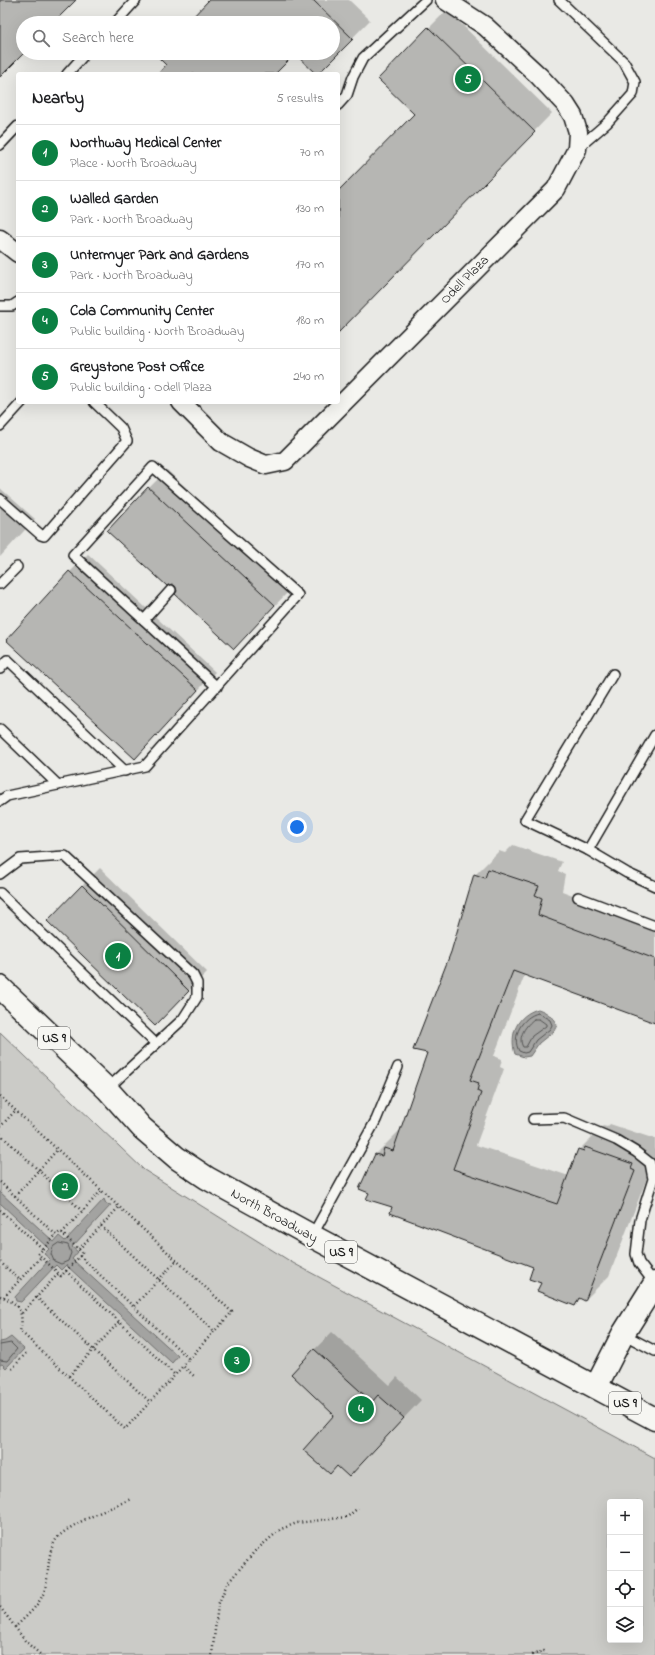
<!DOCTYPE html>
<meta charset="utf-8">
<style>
body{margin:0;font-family:"Indie Flower",sans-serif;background:#f6f6f6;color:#202124}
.controls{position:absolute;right:12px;bottom:12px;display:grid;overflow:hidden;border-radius:4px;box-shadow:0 4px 16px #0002}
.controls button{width:36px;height:36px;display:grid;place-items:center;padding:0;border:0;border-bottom:1px solid #e0e0e0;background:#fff;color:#202124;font:20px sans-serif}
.you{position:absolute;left:297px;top:827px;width:14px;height:14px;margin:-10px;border:3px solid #fff;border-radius:50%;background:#1a73e8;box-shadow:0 0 0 6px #1a73e833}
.badge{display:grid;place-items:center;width:26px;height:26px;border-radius:50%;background:#0b8043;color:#fff;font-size:13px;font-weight:700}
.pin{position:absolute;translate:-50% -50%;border:2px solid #fff;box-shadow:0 1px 4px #0006}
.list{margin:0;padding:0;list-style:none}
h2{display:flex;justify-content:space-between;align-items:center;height:52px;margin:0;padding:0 16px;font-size:17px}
h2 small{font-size:13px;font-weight:400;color:#757577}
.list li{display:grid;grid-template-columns:26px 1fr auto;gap:12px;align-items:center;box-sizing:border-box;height:56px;padding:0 16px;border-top:1px solid #e0e0e0}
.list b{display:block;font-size:15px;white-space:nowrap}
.list p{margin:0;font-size:13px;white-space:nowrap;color:#757577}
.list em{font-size:13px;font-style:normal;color:#757577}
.icon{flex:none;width:22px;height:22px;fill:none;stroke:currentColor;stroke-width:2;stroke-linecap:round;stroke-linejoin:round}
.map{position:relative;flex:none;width:655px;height:1655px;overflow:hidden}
.search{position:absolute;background:#fff;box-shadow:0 4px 16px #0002;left:16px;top:16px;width:324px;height:44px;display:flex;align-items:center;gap:10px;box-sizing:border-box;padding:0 14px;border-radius:22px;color:#757577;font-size:15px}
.panel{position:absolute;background:#fff;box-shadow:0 4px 16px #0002;left:16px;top:72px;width:324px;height:332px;border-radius:4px}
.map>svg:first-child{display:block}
.green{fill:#cbcbc7;stroke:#747472;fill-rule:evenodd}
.water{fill:#a3a3a1;stroke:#6d6d6c}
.shadow{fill:#0003}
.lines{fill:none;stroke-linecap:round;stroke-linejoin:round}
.shore{stroke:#525251;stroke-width:1}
.building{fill:#b6b6b3;stroke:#1c1c1c}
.lane-casing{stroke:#1c1c1c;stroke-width:12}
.street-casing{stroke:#1c1c1c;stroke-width:21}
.secondary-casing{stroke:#1c1c1c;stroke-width:25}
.primary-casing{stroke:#1c1c1c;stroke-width:25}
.path{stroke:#1c1c1c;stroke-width:2.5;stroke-dasharray:1 3;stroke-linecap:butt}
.lane{stroke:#f6f6f2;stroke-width:9}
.street{stroke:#f6f6f2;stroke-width:18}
.secondary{stroke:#f6f6f2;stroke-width:22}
.primary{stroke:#f6f6f2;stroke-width:22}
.labels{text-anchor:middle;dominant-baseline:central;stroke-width:4;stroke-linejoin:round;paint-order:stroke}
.shield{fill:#f6f6f2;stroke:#5d5d5c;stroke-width:1}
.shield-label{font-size:13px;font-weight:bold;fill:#1c1c1c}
.street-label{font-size:14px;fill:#1c1c1c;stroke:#f6f6f2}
</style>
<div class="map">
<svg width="655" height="1655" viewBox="0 0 655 1655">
<rect width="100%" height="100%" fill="#e9e9e5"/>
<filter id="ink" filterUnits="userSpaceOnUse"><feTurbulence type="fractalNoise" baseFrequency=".025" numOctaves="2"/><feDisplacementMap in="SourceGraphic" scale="8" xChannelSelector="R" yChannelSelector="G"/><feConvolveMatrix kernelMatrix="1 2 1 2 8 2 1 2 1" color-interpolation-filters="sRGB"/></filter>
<g filter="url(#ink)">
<path class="green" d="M0,1032L144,1170L293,1263L655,1458V1655H0ZM610,1502H640V1640H610Z"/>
<g class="water">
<path d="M538,1009C547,1012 552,1016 557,1025L554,1031L539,1043L530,1056L524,1057L515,1054C509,1034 517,1015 538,1009Z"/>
<polygon points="0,1192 54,1242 59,1236 65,1241 104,1199 106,1204 111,1205 72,1247 78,1252 72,1259 178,1356 172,1363 66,1265 61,1270 56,1265 21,1302 16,1301 15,1297 50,1259 44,1254 49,1249 0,1203"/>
<polygon points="11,1337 24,1349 6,1368 2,1364 0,1365 0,1342 5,1341"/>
</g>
<g class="shadow">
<polygon points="211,0 349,0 370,20 317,74 295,53 333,53 333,23 188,23"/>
<polygon points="447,10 552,113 338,332 338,193 415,114 429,28"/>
<polygon points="167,470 293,587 234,647 178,591 149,488"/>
<polygon points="0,488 35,519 0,557"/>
<polygon points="88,554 215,672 135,758 70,572"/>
<polygon points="513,845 562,862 558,871 565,874 562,891 655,926 655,1022 525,974 494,1056 502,1059 500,1067 504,1069 476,1145 569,1176 579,1150 603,1126 607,1127 610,1124 655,1139 655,1157 609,1276 585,1300 581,1298 574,1304 542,1283 534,1266 393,1207 370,1192 376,1154 400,1130 401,1131 429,1052 452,952 475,875 499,851 505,853"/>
<polygon points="100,868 207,972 155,1025 82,886"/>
<polygon points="332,1332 390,1385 397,1377 421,1400 349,1476 336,1415 314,1350"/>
</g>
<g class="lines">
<g class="shore">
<path d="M538,1013L550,1020L552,1025L550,1029L536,1040L528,1052L524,1053L519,1051C511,1036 522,1017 538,1013Z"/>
<path d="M534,1019H539L546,1024V1026L532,1036L526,1047H523C517,1037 526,1025 534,1019Z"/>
<polygon points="59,1243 68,1245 71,1253 68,1261 61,1264 54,1261 51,1254 53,1247"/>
<polyline points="0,1345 11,1343 17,1349 7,1361 0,1360"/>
</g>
</g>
<g class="building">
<polygon points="0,0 76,0 53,23 23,23 24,53 0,77"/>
<polygon points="209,0 313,0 353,39 318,74 316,74 295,54 275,74 158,74 166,65 156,55 158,53 333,53 333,23 187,23"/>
<polygon points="428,27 535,132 338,333 338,191 414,114 378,79"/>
<polygon points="148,487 275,605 234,649 175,594 177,591 175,586 172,584 167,586 107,531"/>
<polygon points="69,571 198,690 135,759 6,640"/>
<polygon points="488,869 539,886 535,895 542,898 538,915 655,959 655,1023 513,971 470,1080 479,1083 477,1091 481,1093 453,1169 557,1204 578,1149 584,1151 585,1147 633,1164 631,1169 635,1171 585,1301 579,1298 575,1306 537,1291 541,1283 529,1279 533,1267 390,1213 392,1207 366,1199 369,1193 359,1189 375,1154 382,1156 384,1148 393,1151 427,1053 413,1050 451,952 474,874 485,878"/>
<polygon points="82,885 189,991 155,1026 47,921"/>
<polygon points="314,1349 372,1402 378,1395 404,1418 349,1477 337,1466 330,1474 303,1450 334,1415 291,1374"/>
</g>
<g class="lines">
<defs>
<g id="lane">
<polyline points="559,0 624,62 635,82 633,94 607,123 578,148"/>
<polyline points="115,23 136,0"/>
<polyline points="67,74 86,53"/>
<polyline points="338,105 347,95 353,77 363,58 426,0"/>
<polyline points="0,145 18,126"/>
<polyline points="0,306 12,306 18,302"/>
<polyline points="0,426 22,402"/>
<polyline points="0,499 41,535 44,536 127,441 121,428 94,402"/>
<polyline points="0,584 17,567"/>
<polyline points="144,620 171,590"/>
<polyline points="0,669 8,660 125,771"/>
<polyline points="0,729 58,785"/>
<polyline points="655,735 588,850 627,873 655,886"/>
<polyline points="0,801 7,796 145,766 298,595 153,467 73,555 217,687"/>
<polyline points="588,850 525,820 613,674"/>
<polyline points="0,874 20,859 65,856 193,975 197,983 197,997 183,1019 107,1089"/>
<polyline points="0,893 155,1043"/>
<polyline points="578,897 655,926"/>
<polyline points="533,1119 564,1118 616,1140 636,1152 650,1163 653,1179 640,1220 636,1254 639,1263 655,1284"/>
<polyline points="312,1236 376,1120 398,1067"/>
<polyline points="623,1334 655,1351"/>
</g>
<g id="street">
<polyline points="0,239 18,253"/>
<polyline points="181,402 221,442 249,458 266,465 285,461 556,189 577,149 578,132 573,116 566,105 539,76 485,26 445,0"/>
</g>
<polyline id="secondary" points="596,1387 623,1334 655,1283"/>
<polyline id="primary" points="0,987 107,1089 142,1128 177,1158 207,1178 312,1236 655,1419"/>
</defs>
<use href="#lane" class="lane-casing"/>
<use href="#street" class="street-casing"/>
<use href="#secondary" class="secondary-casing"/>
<use href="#primary" class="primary-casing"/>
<g class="path">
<polyline points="0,1096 232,1312 189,1359"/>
<polyline points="0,1127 16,1110"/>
<polyline points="0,1134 82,1211"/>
<polyline points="0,1182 56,1235 60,1232 62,1233 82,1253 80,1256 189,1359 183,1366"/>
<polyline points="15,1196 58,1149"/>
<polyline points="0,1210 43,1249 38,1254 58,1273 61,1276 66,1271 175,1375 183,1366 195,1377"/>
<polyline points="101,1226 214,1331"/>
<polyline points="62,1233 102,1190"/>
<polyline points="43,1249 56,1235"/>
<polyline points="79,1249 120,1206"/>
<polyline points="0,1262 20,1280"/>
<polyline points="66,1271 80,1256"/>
<path d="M0,1296C18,1302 25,1313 20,1331L125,1429L175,1375"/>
<polyline points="4,1297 41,1257"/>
<polyline points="36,1297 150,1402"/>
<polyline points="134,1306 177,1260"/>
<polyline points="22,1313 58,1274"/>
<polyline points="12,1369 27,1352"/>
<polyline points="69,1376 119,1322"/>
<path d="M0,1607L15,1627C27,1616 40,1605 45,1589C50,1572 46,1549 59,1536C74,1522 111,1508 131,1499"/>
<polyline points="15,1627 26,1642 41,1655"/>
<polyline points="212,1655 218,1605 227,1584 255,1551 281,1529 297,1523 347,1517 358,1508"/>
<polyline points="532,1655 544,1651"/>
</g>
<use href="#lane" class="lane"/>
<use href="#street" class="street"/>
<use href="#secondary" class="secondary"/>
<use href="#primary" class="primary"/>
</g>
</g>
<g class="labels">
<g class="shield">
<rect x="38" y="1027" width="32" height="22" rx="3"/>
<rect x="325" y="1241" width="32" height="22" rx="3"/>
<rect x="609" y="1392" width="32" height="22" rx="3"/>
</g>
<g class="shield-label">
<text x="54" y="1038">US 9</text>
<text x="341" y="1252">US 9</text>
<text x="625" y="1403">US 9</text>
</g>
<g class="street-label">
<text transform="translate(465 280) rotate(-45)">Odell Plaza</text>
<text transform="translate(274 1216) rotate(29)">North Broadway</text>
</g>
</g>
</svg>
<div class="controls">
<button>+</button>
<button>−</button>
<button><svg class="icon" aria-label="locate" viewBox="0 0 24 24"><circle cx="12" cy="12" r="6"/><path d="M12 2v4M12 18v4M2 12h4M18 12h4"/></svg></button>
<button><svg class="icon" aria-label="layers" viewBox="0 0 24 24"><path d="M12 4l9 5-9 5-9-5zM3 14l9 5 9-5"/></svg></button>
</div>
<div class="you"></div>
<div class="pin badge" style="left:118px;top:956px">1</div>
<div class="pin badge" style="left:65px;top:1186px">2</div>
<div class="pin badge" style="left:237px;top:1360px">3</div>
<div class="pin badge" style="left:361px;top:1409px">4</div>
<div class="pin badge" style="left:468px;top:79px">5</div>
<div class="search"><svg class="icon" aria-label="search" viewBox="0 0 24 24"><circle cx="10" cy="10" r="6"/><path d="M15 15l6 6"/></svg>Search here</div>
<section class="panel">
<h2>Nearby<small>5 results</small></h2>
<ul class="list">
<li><span class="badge">1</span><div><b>Northway Medical Center</b><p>Place · North Broadway</p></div><em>70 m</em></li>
<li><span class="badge">2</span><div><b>Walled Garden</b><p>Park · North Broadway</p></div><em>130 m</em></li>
<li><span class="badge">3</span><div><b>Untermyer Park and Gardens</b><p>Park · North Broadway</p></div><em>170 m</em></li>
<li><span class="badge">4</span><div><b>Cola Community Center</b><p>Public building · North Broadway</p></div><em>180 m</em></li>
<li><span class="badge">5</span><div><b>Greystone Post Office</b><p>Public building · Odell Plaza</p></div><em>240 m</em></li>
</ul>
</section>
</div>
